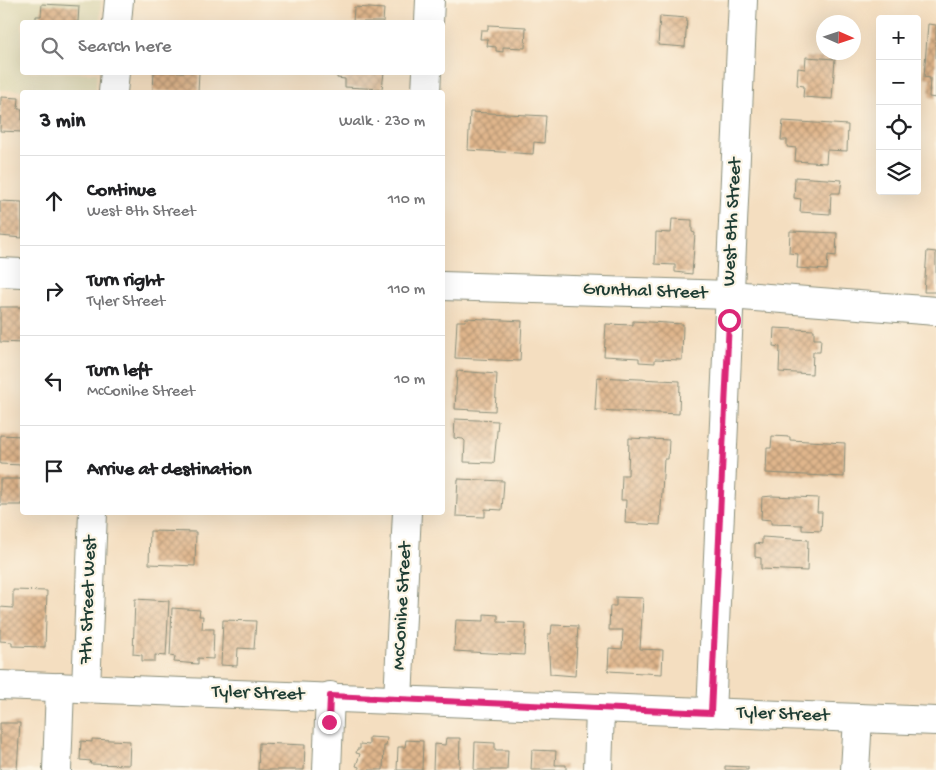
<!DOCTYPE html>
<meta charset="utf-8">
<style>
body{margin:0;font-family:"Gochi Hand",sans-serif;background:#f6f6f6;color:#202124}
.controls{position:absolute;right:15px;top:15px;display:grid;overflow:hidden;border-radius:5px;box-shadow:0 5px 20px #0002}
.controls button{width:45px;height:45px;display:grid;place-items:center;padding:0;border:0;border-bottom:1px solid #e0e0e0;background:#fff;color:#202124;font:25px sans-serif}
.compass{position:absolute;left:816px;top:15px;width:45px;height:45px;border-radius:50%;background:#fff;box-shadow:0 5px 20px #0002;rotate:93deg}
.stop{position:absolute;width:15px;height:15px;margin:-11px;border:4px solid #db2777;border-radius:50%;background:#fff}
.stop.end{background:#db2777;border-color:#fff;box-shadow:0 1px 5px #0008}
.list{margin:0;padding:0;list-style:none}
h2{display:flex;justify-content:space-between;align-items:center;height:65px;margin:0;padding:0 20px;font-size:21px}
h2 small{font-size:16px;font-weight:400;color:#757577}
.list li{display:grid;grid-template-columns:32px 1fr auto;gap:15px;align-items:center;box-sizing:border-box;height:90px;padding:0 20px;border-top:1px solid #e0e0e0}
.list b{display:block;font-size:19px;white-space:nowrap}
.list p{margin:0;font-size:16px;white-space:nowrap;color:#757577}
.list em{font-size:16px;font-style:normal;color:#757577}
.icon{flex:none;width:28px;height:28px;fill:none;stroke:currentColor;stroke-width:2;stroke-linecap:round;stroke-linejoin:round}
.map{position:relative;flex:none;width:936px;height:770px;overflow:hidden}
.search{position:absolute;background:#fff;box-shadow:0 5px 20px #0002;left:20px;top:20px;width:425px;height:55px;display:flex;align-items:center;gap:12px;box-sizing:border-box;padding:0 18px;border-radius:5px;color:#757577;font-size:19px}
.panel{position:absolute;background:#fff;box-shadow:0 5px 20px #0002;left:20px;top:90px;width:425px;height:425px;border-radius:5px}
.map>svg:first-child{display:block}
.built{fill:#e1dcba}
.building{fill:url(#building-cross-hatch)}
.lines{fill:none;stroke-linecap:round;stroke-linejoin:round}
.minor-casing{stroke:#8a8e7a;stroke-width:30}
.minor{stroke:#fff;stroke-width:28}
.route{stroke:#db2777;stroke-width:6}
.labels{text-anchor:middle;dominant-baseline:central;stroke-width:4.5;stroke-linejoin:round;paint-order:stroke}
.street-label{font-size:19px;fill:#1f3d34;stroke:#fcf5e5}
</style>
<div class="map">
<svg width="936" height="770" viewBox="0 0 936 770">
<defs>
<pattern id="building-cross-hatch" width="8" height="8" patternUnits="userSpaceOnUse" patternTransform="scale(1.25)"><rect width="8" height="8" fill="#e0b68c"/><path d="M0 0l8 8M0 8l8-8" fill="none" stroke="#b59573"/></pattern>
</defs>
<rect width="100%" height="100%" fill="#fcf5e5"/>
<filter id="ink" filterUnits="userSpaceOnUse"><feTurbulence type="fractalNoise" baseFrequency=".02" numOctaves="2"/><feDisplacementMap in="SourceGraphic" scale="10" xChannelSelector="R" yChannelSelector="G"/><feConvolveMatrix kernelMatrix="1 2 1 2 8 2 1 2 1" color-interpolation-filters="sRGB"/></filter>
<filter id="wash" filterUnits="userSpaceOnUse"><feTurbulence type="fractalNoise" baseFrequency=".0096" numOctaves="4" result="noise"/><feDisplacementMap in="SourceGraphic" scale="20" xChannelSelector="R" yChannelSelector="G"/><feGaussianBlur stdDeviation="1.12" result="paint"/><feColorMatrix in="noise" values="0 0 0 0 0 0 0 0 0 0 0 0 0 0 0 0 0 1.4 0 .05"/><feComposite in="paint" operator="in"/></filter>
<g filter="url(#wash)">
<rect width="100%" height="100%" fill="#f4dec0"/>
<polygon class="built" points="0,0 101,0 100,22 22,22 22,72 97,73 95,92 0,90"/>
<g id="blocks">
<g class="building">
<polygon points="42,4 79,6 78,22 36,22 36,16 41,16"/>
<polygon points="354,7 384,9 383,22 353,22"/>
<polygon points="660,16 687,18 685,47 658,45"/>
<polygon points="928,24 936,25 936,98 929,97 930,78 924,77"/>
<polygon points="488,25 526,27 525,48 503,47 503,52 496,51 496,47 487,46 488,39 480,39 481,30 488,30"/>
<polygon points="806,57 835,59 832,99 803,97 804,86 797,85 798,68 805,69"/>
<polygon points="154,72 199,72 198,92 153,91"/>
<polygon points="337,72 384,72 382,89 345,87 345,79 337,78"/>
<polygon points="1,97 19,98 18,109 22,109 22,132 0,131"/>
<polygon points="470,112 546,116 544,143 534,142 533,154 468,150"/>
<polygon points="783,121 848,125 847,151 827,150 826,163 795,161 796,148 787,147 787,140 781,140"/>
<polygon points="795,177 842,180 840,193 831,193 830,214 800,212 801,199 794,198"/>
<polygon points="0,201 22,202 22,238 0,236"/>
<polygon points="672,219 692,220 692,232 695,233 692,274 675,272 675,265 655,264 656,232 671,233"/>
<polygon points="790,231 837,233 836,256 828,255 827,270 797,268 798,254 789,253"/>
<polygon points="927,251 936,252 936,292 924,292"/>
<polygon points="0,307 22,307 22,343 0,342"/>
<polygon points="466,318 522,321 520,361 455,358 457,321 465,321"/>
<polygon points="633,321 683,324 682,360 655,359 655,363 639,362 639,358 604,356 606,324 633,325"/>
<polygon points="774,328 814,330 814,339 821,339 820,352 813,352 812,374 779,372 780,347 773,346"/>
<polygon points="457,371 497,374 495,411 455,409"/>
<polygon points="597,377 680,381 679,414 595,410"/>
<polygon points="455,419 498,421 494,463 464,462 465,441 463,439 454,438"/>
<polygon points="0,435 22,436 22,465 0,464"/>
<polygon points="772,436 790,437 790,440 845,443 844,477 766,473 767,448 771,448"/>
<polygon points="629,438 669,440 668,459 664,459 660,525 625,523 626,500 621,500 622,475 628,475"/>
<rect x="0" y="479" width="22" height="26"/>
<polygon points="458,479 504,481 502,510 485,509 485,517 456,516"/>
<polygon points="772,496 818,498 817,512 822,512 821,531 802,530 802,525 771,524 771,520 761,519 762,497"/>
<polygon points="150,531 196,532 195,566 149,564"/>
<polygon points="762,537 808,540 807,571 761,569 761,558 755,557 755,543 762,544"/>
<polygon points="13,590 47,591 45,647 12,646 12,642 0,641 0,607 13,608"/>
<polygon points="616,597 643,598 640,649 663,650 662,674 608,671 609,648 622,649 623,630 609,630 610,606 616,606"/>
<polygon points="135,599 169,601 166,656 155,655 155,661 142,661 142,655 133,654"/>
<polygon points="172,608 200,610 199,616 203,616 202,629 214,629 213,659 198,658 198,664 174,662 175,657 170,656"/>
<polygon points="484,614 498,615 498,622 526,623 524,655 454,651 456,620 484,621"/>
<polygon points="223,620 256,621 254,649 238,648 237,666 221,665"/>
<polygon points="552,625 578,626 575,676 550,674 548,634 551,634"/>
<polygon points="0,723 20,723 17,770 0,770"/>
<polygon points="369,737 387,738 386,746 384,746 383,770 359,770 359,767 356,766 360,754 356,753 357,749 360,749 360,744 369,745"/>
<polygon points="446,738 460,738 459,770 433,770 434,744 445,745"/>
<polygon points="92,739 130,741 129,765 90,764 91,761 80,760 81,741 92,742"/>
<polygon points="406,740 423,741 422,770 397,770 398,747 405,747"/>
<polygon points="475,742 495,743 495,750 508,750 507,770 474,770"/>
<polygon points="259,743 305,745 304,770 258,770"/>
<polygon points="532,750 556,751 555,765 566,765 566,770 531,770"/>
<polygon points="725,766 748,767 748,770 725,770"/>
</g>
</g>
</g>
<g filter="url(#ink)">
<use href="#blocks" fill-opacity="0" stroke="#8a8e7a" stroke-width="1"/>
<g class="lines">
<defs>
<g id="minor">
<polyline points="117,22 119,0"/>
<polyline points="429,22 430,0"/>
<polyline points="113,92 115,72"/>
<polyline points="426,92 427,72"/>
<polyline points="0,272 22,273"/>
<polyline points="442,286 730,295 936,311"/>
<polyline points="0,685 936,721"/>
<polyline points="86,688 93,512"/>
<polyline points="398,700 407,512"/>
<polyline points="711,713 743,0"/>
<polyline points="57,770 60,687"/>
<polyline points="327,770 330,696"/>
<polyline points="598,770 600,710"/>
<polyline points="855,770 858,718"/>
</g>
</defs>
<use href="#minor" class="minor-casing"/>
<use href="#minor" class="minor"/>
</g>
</g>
<g class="lines" filter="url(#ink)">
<polyline class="route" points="329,722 330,696 711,713 729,320"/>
</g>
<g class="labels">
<g class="street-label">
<text transform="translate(733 222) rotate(-87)">West 8th Street</text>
<text transform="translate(645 292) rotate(2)">Grunthal Street</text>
<text transform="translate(89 600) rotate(-88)">7th Street West</text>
<text transform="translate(403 606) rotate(-87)">McConihe Street</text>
<text transform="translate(258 694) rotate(2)">Tyler Street</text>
<text transform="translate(783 715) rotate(2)">Tyler Street</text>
</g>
</g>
</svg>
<div class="controls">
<button>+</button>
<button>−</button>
<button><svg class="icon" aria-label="locate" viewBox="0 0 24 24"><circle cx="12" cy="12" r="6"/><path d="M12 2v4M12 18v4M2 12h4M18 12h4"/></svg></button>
<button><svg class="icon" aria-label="layers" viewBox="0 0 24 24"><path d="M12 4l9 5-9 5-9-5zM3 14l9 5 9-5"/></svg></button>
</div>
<svg class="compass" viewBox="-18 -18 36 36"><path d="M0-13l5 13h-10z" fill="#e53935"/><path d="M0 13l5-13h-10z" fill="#757577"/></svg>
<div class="stop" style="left:729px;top:320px"></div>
<div class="stop end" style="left:329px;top:722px"></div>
<div class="search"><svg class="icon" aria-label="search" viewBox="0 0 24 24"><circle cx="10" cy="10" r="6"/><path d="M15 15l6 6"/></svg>Search here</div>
<section class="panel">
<h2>3 min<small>Walk · 230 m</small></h2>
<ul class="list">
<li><svg class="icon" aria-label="ahead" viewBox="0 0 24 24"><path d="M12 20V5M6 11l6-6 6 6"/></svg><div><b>Continue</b><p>West 8th Street</p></div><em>110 m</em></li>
<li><svg class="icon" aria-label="right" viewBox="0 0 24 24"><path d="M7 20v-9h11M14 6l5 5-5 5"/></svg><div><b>Turn right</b><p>Tyler Street</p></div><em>110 m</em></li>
<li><svg class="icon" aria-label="left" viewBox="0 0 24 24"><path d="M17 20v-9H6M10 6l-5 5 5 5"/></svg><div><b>Turn left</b><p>McConihe Street</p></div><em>10 m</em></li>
<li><svg class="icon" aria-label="arrive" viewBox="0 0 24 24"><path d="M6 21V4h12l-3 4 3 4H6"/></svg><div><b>Arrive at destination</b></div></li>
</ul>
</section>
</div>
